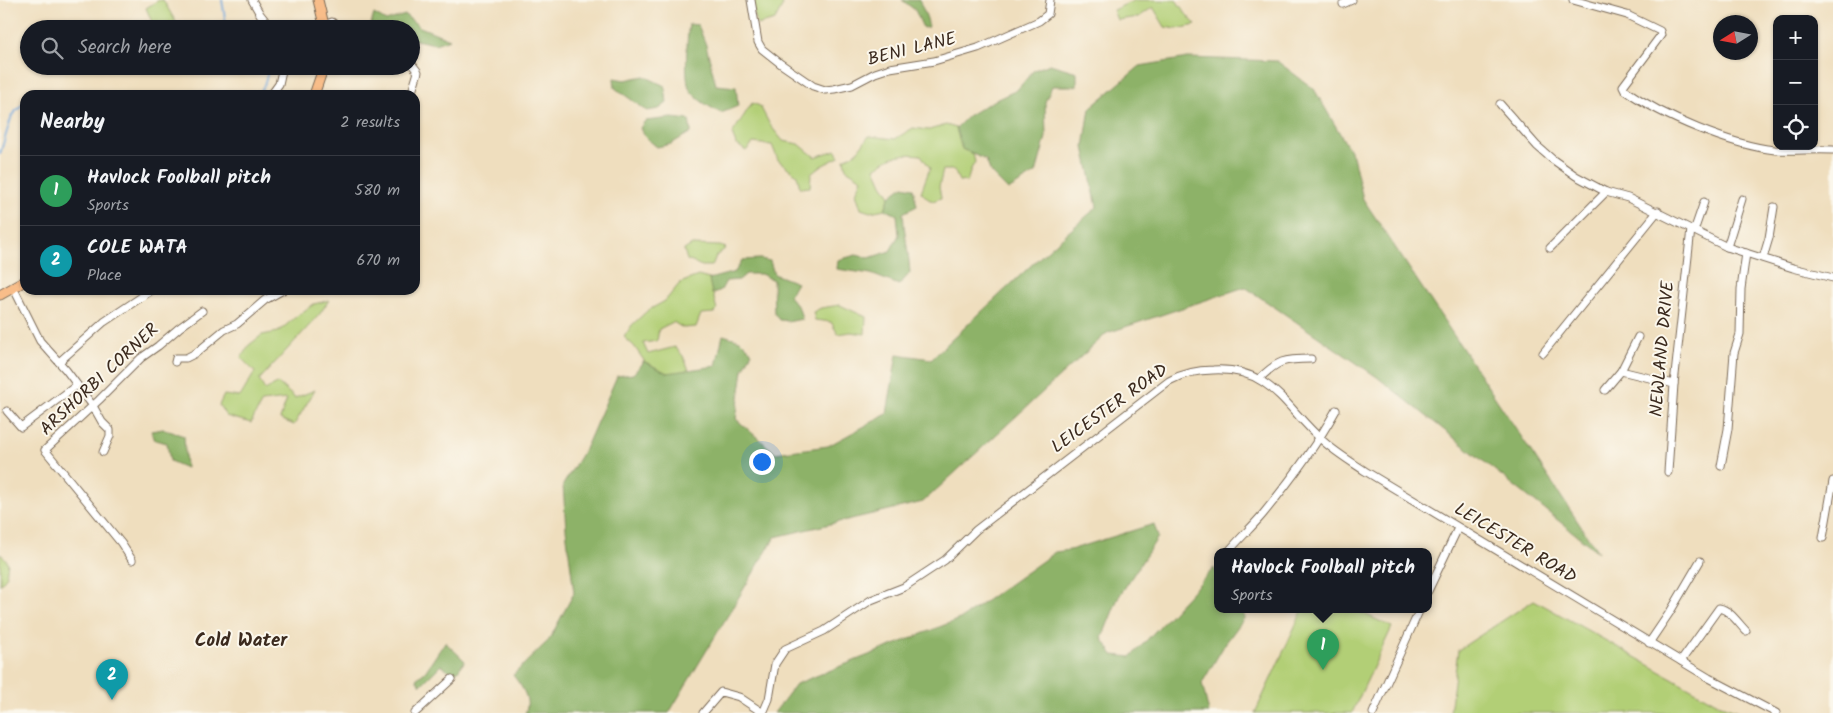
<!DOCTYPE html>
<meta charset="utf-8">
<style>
body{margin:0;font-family:Kalam,sans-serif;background:#20242c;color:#f1f3f6}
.controls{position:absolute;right:15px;top:15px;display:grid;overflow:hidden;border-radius:10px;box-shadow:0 1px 4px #0004}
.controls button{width:45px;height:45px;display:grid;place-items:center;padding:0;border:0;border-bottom:1px solid #363941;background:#171b24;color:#f1f3f6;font:25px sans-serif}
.compass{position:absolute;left:1713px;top:15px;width:45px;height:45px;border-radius:50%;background:#171b24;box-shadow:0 1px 4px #0004;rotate:259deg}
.you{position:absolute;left:761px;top:461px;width:18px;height:18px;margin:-12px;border:4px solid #fff;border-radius:50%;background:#1a73e8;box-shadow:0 0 0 8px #1a73e833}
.badge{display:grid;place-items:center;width:32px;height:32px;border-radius:50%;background:#8c9099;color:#fff;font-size:16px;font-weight:700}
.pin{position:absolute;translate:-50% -41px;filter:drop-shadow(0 1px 2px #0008)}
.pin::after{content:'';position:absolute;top:26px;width:18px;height:15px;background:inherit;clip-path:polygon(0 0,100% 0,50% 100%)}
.popup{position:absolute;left:1214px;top:548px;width:218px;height:65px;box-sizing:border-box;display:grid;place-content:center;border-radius:10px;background:#171b24;filter:drop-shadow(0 1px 4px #0005);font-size:16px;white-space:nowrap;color:#9ea1a6}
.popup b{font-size:19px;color:#f1f3f6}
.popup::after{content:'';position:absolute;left:50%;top:100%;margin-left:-10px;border:10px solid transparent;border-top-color:#171b24}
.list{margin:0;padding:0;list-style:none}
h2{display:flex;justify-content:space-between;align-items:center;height:65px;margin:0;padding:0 20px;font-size:21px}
h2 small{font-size:16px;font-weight:400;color:#9ea1a6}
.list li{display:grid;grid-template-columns:32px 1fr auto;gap:15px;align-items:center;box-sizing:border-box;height:70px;padding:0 20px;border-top:1px solid #363941}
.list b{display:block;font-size:19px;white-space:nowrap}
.list p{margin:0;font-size:16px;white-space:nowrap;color:#9ea1a6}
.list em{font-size:16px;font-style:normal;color:#9ea1a6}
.icon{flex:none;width:28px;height:28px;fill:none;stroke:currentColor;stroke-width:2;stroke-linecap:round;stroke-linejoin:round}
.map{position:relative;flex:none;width:1833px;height:713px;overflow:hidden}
.search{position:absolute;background:#171b24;box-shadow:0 1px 4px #0004;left:20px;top:20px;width:400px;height:55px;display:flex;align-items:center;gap:12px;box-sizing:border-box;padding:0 18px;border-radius:28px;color:#9ea1a6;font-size:19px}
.panel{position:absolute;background:#171b24;box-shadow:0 1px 4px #0004;left:20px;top:90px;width:400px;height:205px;border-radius:15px}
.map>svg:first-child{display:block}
.green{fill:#b2cf76;stroke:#767c4a}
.forest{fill:#8db267;stroke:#646e42}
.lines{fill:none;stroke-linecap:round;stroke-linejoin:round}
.stream{stroke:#68a2d8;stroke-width:2}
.minor-casing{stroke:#7a6956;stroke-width:9}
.major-casing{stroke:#7a6956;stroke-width:11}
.minor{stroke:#fff;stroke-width:7}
.major{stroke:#f8bd89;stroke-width:9}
.labels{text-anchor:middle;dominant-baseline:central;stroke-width:4;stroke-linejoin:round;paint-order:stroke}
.street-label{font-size:18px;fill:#3b2a1e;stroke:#fbf7ec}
.neighbourhood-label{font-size:19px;font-weight:bold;fill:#3b2a1e;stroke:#fbf7ec}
</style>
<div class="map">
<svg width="1833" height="713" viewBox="0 0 1833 713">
<rect width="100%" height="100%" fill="#fbf7ec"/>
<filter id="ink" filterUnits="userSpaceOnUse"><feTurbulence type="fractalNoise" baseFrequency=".02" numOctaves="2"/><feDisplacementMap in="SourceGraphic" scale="10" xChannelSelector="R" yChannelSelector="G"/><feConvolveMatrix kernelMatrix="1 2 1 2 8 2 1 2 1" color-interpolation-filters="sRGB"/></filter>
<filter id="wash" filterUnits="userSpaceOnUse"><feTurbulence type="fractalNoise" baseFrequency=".0096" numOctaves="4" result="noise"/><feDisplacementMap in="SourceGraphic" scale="20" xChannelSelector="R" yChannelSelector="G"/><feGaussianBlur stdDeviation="1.12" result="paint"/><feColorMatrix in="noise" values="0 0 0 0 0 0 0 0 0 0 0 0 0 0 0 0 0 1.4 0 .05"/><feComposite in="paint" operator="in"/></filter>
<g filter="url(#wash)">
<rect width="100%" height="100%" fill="#efdebe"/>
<g class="green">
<polygon points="159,0 163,0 180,29 155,29 146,8"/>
<polygon points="751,0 779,0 783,5 775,20 757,25"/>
<polygon points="1135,0 1176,0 1186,14 1196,25 1177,29 1165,27 1153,7 1139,17 1117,20 1113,10"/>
<polygon points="752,103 760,106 770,125 783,141 799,144 815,157 836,150 839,157 821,166 811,174 810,187 800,188 797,175 778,160 772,145 753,143 746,151 736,144 732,134"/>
<path d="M946,125L956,128L962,149L973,154L975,162L971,169L967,182L959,181L954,170H943L939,187L941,198L933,201L928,199L921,192L930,168L921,155C899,153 893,155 875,168L882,184L890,196L885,209L870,212L861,209L856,193L862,179L846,169L844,159L856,153L869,136L895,139L913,128L929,130Z"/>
<polygon points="692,245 720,246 726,248 716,256 712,266 702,266 687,260 684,250"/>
<polygon points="698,276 709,279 717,310 714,313 701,314 696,327 683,328 673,322 659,329 657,341 643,343 648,354 675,347 683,356 690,372 667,373 645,362 634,346 624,337 632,325 647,311 665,301 680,283"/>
<polygon points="329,300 319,315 259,380 265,390 278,383 295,398 315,390 294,425 280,419 287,399 262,402 251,423 226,416 219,405 224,395 240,397 255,372 241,358 249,345 262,335 278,332 298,315 314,304"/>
<polygon points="840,305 866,317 865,334 851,332 838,334 831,322 815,320 813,312 821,308"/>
<path d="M0,554C13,563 5,567 7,576L0,585Z"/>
<polygon points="1534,600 1718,704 1744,713 1450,713 1458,650"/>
<polygon points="1303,609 1354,609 1392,627 1352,713 1255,713"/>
</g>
<g class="forest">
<path d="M902,0H920C922,10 929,18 928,27L923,28L915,10Z"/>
<polygon points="374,14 386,21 405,15 420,27 450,39 435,44 411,39 411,29 382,29 371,24"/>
<path d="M689,24L698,25L706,45L716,85L736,87L738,106L721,113C710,107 698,101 690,90C684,80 687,36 689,24Z"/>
<path d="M1188,58L1277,61L1314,89L1353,156L1363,199L1598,552L1377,377L1245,287L1107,333L923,502L775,537L669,713H525C532,699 521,686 513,675L549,640L574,593L566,529L563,485L587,445L617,376L633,374L643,363V361L667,373L716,366L723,335L740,340L752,352L743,370L736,419L775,453L828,446L887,414L897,354L931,359L1039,258L1097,207L1084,147L1090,108L1140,66Z"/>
<polygon points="1050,64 1077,72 1077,86 1052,86 1045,102 1046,137 1036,173 1008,190 991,173 986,160 962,149 956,128 968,116 991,102 1017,90 1034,70"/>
<polygon points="644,76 665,86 667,103 659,109 647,111 615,88 614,78 625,80"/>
<polygon points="672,118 689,120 691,132 671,144 657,147 646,138 640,128 645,121"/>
<path d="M903,186L913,188L917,206L903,213C904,233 909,252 910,273L899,285L871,274L837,269L838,260L856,255L869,258L890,251L899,235L897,215L885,209L890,196Z"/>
<polygon points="760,259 770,261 774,274 797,283 789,296 799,308 802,319 792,321 779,320 774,313 773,280 761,274 746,274 739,280 726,281 721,290 712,294 709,279 735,272 742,260"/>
<polygon points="163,429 184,436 186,468 170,461 167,443 155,440 151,431"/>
<polygon points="1154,524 1158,537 1118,598 1102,638 1113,655 1131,657 1214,568 1218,575 1218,609 1240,609 1245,617 1225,644 1202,683 1209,713 774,713 796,684 962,618 1055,552 1070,550"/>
<polygon points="445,642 465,661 457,672 452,673 441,665 421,685 416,679 425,672"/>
</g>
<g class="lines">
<g class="stream">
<polyline points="222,0 226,24 231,29"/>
<polyline points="32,95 36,95"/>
<polyline points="257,95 264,86 268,71 264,66"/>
<polyline points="0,154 12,115 25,102"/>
</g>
</g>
</g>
<g filter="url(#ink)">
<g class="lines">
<defs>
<g id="minor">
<polyline points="252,0 260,14 272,29"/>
<polyline points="751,0 758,42 762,49 781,64 813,86 825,90 834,89 852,85 875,73 890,68 934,61 978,48 1039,21 1048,14 1050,0"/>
<path d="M1573,0L1627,15L1660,31L1661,35L1623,86L1625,90C1662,116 1730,145 1775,150C1794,151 1814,149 1833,150"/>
<polyline points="1343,4 1352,0"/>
<polyline points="324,25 332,22 343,29"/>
<polyline points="271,95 279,84 283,66"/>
<polyline points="411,95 418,72 411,63"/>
<polyline points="1500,104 1537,146 1552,159 1576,176 1606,192 1628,198 1727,247 1793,268 1833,278"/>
<polyline points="1694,231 1704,202"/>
<polyline points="1727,247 1742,199"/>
<polyline points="1550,248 1606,192"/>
<polyline points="1763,258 1769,238 1774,207"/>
<polyline points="13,287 40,341 66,370 93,406 102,422 110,430 110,436 103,452"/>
<polyline points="1543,353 1658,211"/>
<polyline points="59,362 104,322 152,290"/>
<polyline points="175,362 176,358 186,358 196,353 224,330 237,324 265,300 283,290"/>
<polyline points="1621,371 1638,337"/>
<path d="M1259,379C1278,360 1284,359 1311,359"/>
<polyline points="1605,390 1621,371 1674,384"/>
<polyline points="7,411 21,427 77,385"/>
<polyline points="1721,466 1728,429 1734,353 1740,334 1741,289 1746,253"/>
<polyline points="1668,472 1674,384 1691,229"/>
<polyline points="1823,538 1833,481"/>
<path d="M1229,551C1240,538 1252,527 1263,514C1290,481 1315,448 1336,410"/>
<polyline points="132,560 121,543 45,450 99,400 141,358 158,346 179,328 202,311"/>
<polyline points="1428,591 1458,528"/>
<polyline points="1649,643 1670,612 1700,561"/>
<path d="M1681,661L1719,608C1730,610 1738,623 1746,631"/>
<polyline points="415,713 452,679"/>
<polyline points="703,713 721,692 739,697 763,713"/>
<path d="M763,713L769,699L775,664L785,649L824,631L871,600L904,587L945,560L976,530L1169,381C1183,373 1197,370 1213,370C1271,367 1285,407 1322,440C1335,452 1350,461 1365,471L1709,678L1776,713"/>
<polyline points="1373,713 1420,609"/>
</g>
<g id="major">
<polyline points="318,0 325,29"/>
<polyline points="314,95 324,66"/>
<polyline points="0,295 25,281"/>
</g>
</defs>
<use href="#minor" class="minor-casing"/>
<use href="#major" class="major-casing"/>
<use href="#minor" class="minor"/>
<use href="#major" class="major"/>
</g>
</g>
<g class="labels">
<g class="street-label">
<text transform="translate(912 50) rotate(-14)">BENI LANE</text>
<text transform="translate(1663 349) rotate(-85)">NEWLAND DRIVE</text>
<text transform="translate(100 380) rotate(-43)">ARSHORBI CORNER</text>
<text transform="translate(1110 409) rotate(-36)">LEICESTER ROAD</text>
<text transform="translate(1515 544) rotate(31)">LEICESTER ROAD</text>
</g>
<g class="neighbourhood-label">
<text x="241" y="641">Cold Water</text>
</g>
</g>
</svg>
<div class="controls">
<button>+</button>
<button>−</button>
<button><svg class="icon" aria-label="locate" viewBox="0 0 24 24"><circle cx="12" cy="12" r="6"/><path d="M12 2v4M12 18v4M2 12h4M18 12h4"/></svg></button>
</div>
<svg class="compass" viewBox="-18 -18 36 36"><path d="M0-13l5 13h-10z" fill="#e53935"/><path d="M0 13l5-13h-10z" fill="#9ea1a6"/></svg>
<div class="you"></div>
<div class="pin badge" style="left:1323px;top:670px;background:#2e9e5b">1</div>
<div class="popup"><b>Havlock Foolball pitch</b>Sports</div>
<div class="pin badge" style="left:112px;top:700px;background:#0f9aa8">2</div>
<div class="search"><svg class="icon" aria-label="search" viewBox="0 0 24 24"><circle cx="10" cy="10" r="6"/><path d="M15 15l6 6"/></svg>Search here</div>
<section class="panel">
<h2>Nearby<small>2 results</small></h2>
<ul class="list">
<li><span class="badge" style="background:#2e9e5b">1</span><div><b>Havlock Foolball pitch</b><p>Sports</p></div><em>580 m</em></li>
<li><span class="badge" style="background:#0f9aa8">2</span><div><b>COLE WATA</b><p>Place</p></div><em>670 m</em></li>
</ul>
</section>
</div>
